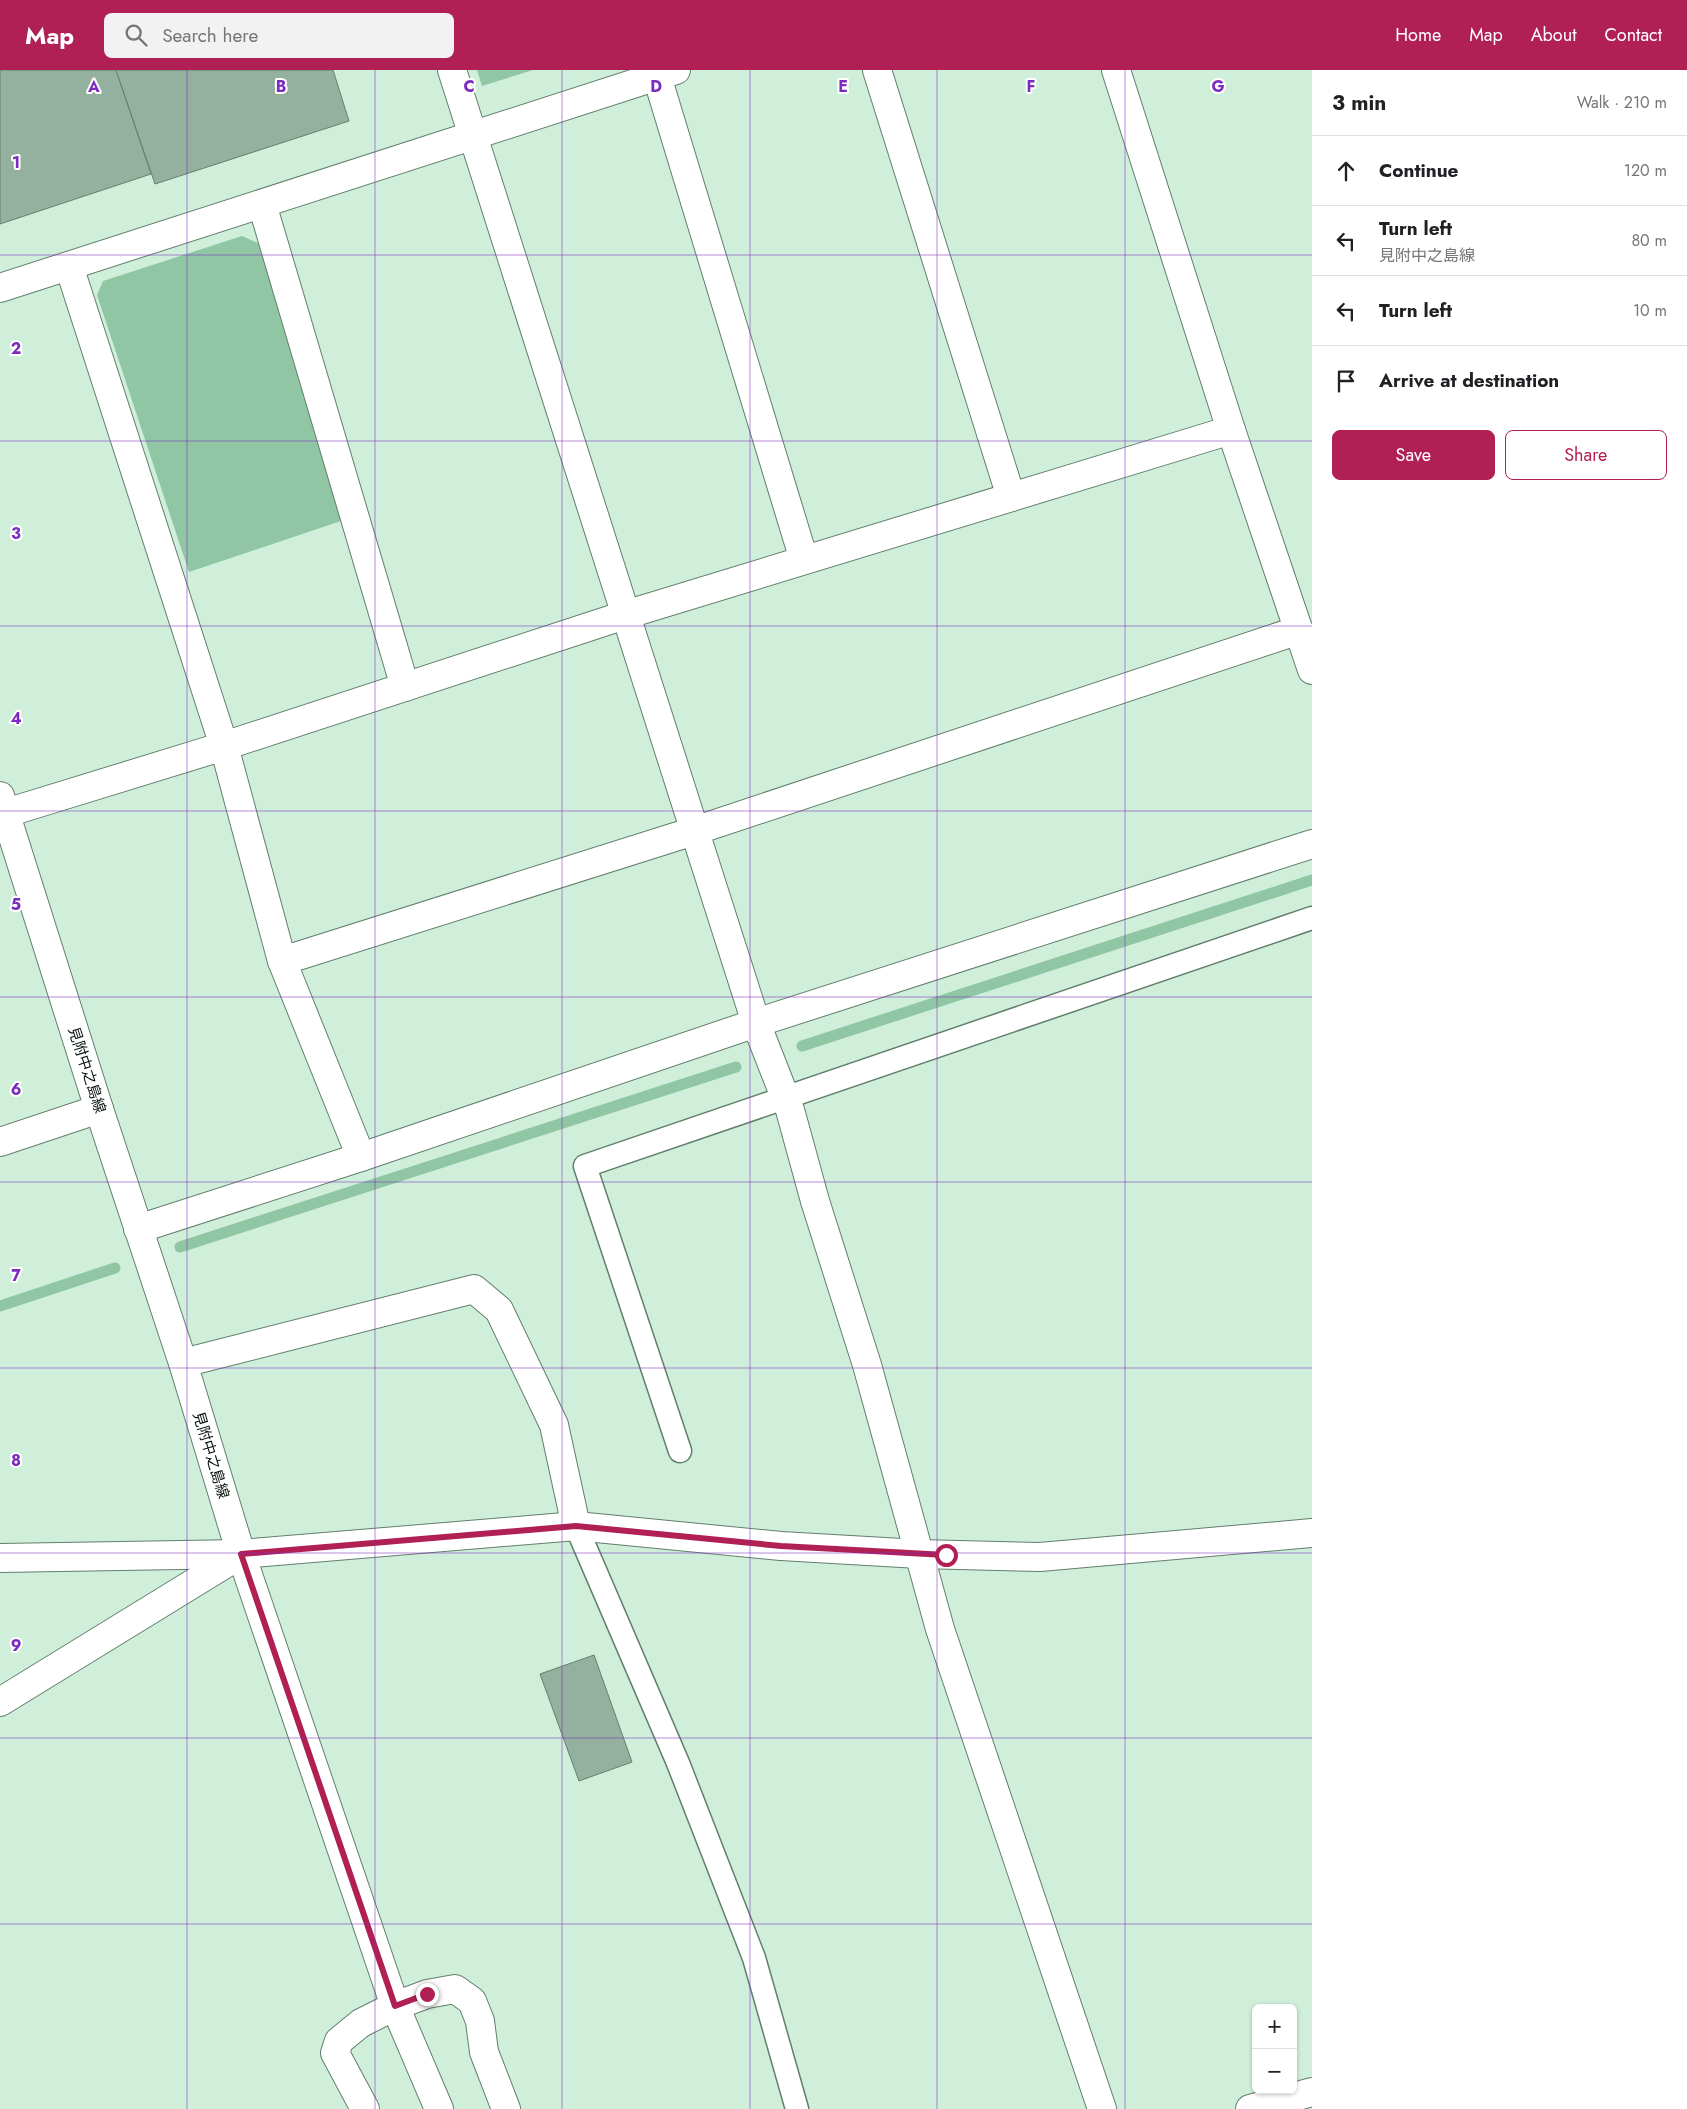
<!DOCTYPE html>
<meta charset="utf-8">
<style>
body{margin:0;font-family:Jost,"Noto Sans JP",sans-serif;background:#f2f2f2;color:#202124}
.controls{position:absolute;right:15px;bottom:15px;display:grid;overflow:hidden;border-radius:8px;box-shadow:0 1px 4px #0004}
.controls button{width:45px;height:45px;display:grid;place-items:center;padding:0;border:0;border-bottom:1px solid #e0e0e0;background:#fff;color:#202124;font:25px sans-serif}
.stop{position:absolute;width:15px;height:15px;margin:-11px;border:4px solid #b02055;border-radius:50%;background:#fff}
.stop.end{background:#b02055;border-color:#fff;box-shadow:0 1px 5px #0008}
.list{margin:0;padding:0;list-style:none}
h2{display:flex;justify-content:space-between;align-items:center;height:65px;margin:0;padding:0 20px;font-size:21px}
h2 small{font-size:16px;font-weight:400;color:#757577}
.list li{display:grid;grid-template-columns:32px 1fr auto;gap:15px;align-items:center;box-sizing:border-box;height:70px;padding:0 20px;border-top:1px solid #e0e0e0}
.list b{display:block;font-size:19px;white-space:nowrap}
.list p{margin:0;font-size:16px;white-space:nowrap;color:#757577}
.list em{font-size:16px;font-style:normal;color:#757577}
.actions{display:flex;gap:10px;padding:15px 20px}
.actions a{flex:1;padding:11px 0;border:1px solid #b02055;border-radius:8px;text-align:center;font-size:18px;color:#b02055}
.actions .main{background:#b02055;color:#fff}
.icon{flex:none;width:28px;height:28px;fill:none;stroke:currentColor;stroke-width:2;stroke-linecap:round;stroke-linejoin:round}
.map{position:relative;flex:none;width:1312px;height:2039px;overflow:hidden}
header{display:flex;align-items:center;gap:30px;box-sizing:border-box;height:70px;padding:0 25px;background:#b02055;color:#fff}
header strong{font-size:24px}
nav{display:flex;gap:28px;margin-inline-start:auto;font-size:18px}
.search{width:350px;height:45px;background:#f2f2f2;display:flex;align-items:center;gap:12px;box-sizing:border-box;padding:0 18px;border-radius:8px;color:#757577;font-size:19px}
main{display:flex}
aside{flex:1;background:#fff}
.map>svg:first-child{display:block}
.water{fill:#90c6a4}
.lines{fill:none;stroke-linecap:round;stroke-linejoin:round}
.stream{stroke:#90c6a4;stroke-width:11}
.building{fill:#93b19e;stroke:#63806d}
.service-casing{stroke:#627f6c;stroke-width:25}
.minor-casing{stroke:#627f6c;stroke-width:30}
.tertiary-casing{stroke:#627f6c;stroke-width:30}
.primary-casing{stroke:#627f6c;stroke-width:30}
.service{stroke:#fff;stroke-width:22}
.minor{stroke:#fff;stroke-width:28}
.tertiary{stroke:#fff;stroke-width:28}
.primary{stroke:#fff;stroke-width:28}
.route{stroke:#b02055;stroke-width:6}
.grid{fill:none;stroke:#7b2cbf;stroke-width:1;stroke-opacity:0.55}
.labels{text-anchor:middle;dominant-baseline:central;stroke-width:4;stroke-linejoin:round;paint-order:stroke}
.street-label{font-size:15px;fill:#08130d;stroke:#fff}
.grid-label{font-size:16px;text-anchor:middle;font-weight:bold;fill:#7b2cbf;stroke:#fff;stroke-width:4;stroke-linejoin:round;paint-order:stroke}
</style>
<header>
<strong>Map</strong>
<div class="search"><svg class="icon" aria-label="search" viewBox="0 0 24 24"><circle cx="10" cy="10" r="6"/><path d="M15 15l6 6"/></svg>Search here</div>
<nav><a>Home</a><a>Map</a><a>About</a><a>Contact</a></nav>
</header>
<main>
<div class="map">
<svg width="1312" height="2039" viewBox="0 0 1312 2039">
<rect width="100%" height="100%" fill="#cfefda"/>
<g class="water">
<polygon points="477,0 533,0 482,16"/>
<polygon points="242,166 258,173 344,450 189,502 97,225 103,211"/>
</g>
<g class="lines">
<g class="stream">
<polyline points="802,976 1312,810"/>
<polyline points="180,1177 736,997"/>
<polyline points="0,1236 115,1198"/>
</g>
</g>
<g class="building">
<polygon points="0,0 116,0 151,104 0,154"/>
<polygon points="116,0 333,0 349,51 155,114"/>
<polygon points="594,1585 632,1692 579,1711 540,1604"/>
</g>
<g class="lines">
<defs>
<g id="service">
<polyline points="680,1381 585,1096 1312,848"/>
<polyline points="576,1456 678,1693 754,1888 797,2039"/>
</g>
<g id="minor">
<polyline points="452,0 756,953 790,1040 815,1131 867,1295 940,1559 1102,2039"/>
<polyline points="655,0 804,490"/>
<polyline points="877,0 1011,427"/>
<polyline points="1116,0 1231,360 1312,600"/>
<polyline points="262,134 405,617"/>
<polyline points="69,196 224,676 282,891 361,1087"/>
<polyline points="0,218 676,0"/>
<polyline points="6,743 224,676 625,545 1231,360"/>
<polyline points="282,891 694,761 1299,560"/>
<polyline points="0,1072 99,1039"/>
<polyline points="138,1159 361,1087 756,953 1312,774"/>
<polyline points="183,1293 474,1219 499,1240 554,1355 576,1456"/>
<polyline points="0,1488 241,1484 576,1456 781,1476 919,1484 1040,1487 1312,1463"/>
<polyline points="365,2039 335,1983 339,1971 361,1953 395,1936 427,1924 455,1919 472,1931 480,1951 484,1982 506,2039"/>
<polyline points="1250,2039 1312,2022"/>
</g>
<polyline id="tertiary" points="0,1632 241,1484"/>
<polyline id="primary" points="0,726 99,1039 183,1293 241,1484 395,1936 439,2039"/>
</defs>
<use href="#service" class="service-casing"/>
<use href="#minor" class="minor-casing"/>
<use href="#tertiary" class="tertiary-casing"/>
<use href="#primary" class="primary-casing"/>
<use href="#service" class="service"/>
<use href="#minor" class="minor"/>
<use href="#tertiary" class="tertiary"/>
<use href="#primary" class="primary"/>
</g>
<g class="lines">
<polyline class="route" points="427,1924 395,1936 241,1484 576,1456 781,1476 946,1485"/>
</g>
<path class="grid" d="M187,0V2039M375,0V2039M562,0V2039M750,0V2039M937,0V2039M1125,0V2039M0,185H1312M0,371H1312M0,556H1312M0,741H1312M0,927H1312M0,1112H1312M0,1298H1312M0,1483H1312M0,1668H1312M0,1854H1312"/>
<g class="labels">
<g class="street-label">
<text transform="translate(87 1000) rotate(72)">見附中之島線</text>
<text transform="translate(211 1385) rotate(73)">見附中之島線</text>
</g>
</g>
<g class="grid-label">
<text x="94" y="22">A</text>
<text x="281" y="22">B</text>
<text x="469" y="22">C</text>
<text x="656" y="22">D</text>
<text x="843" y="22">E</text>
<text x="1031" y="22">F</text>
<text x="1218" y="22">G</text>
<text x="16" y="98">1</text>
<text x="16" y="284">2</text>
<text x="16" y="469">3</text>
<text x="16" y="654">4</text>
<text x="16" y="840">5</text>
<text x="16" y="1025">6</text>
<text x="16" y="1211">7</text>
<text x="16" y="1396">8</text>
<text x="16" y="1581">9</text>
</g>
</svg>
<div class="controls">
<button>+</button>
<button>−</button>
</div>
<div class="stop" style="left:946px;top:1485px"></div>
<div class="stop end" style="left:427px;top:1924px"></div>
</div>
<aside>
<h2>3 min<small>Walk · 210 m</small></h2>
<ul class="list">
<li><svg class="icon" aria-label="ahead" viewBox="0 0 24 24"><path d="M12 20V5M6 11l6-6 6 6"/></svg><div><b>Continue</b></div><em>120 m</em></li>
<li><svg class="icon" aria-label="left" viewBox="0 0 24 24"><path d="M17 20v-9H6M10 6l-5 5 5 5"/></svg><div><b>Turn left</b><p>見附中之島線</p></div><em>80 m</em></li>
<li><svg class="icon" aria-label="left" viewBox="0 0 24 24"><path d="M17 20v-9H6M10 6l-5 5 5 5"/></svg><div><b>Turn left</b></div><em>10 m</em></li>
<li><svg class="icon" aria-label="arrive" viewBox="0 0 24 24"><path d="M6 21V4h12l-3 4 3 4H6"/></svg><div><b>Arrive at destination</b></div></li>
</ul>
<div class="actions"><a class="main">Save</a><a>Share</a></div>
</aside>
</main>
